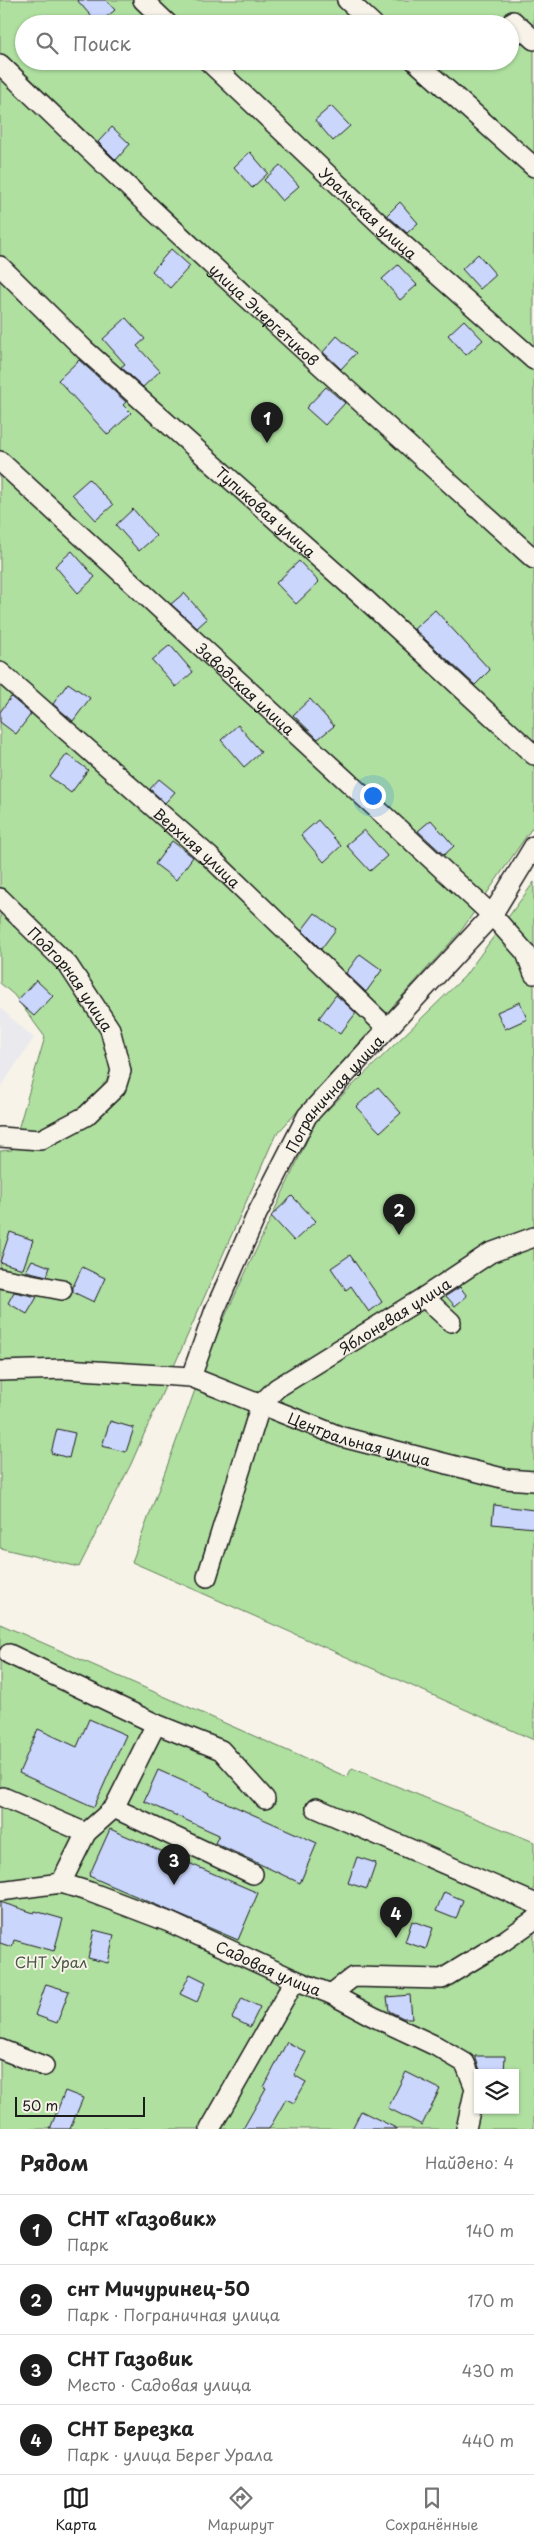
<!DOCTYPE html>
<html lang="ru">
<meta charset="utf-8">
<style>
body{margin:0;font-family:"Playpen Sans",sans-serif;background:#f6f6f6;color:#222}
.controls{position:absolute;right:15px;bottom:15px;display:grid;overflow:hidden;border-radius:0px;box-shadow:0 1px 4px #0004}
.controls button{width:45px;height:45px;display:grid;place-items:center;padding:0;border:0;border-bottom:1px solid #e0e0e0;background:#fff;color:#222;font:25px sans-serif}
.scale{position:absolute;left:15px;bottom:12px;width:130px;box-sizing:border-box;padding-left:5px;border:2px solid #1c1c1c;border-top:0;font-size:14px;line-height:18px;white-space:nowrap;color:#1c1c1c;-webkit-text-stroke:4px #f7f3e8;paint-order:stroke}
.you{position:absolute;left:372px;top:795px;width:18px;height:18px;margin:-12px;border:4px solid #fff;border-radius:50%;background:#1a73e8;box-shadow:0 0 0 8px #1a73e833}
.badge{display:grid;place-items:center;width:32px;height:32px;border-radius:50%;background:#1c1c1c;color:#fff;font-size:16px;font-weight:700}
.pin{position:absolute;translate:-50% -41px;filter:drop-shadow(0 1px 2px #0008)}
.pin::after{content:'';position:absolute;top:26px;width:18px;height:15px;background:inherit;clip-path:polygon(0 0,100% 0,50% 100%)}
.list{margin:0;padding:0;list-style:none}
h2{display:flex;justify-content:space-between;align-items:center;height:65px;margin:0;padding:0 20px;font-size:21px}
h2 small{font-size:16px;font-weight:400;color:#767676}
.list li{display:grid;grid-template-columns:32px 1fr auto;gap:15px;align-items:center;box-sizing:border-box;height:70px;padding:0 20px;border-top:1px solid #e0e0e0}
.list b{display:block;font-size:19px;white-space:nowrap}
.list p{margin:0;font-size:16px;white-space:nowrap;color:#767676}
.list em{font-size:16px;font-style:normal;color:#767676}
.icon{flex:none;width:28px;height:28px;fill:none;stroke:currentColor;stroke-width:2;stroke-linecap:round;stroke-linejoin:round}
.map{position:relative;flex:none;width:534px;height:2129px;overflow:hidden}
.search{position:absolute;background:#fff;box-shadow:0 1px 4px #0004;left:15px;right:15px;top:15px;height:55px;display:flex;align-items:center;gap:12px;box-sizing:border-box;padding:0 18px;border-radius:28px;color:#767676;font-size:19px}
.sheet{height:345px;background:#fff}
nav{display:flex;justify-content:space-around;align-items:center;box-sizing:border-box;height:70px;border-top:1px solid #e0e0e0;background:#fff;font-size:14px;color:#767676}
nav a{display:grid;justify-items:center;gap:2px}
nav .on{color:#1c1c1c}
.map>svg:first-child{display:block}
.built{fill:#eaeaee}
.green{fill:#afe0a0;stroke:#667e5e;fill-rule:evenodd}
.building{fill:#cbd6fd;stroke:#1c1c1c}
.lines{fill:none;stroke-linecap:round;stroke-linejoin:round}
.minor-casing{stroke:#1c1c1c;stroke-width:22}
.minor{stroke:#f7f3e8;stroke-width:19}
.labels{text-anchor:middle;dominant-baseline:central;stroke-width:4;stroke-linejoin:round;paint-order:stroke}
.street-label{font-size:15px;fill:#1c1c1c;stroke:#f7f3e8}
.park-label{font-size:15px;fill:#485744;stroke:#f7f3e8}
</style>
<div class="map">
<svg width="534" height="2129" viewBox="0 0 534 2129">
<rect width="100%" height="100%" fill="#f7f3e8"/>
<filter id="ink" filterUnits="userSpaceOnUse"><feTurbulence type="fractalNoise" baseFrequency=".02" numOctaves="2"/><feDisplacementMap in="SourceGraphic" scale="10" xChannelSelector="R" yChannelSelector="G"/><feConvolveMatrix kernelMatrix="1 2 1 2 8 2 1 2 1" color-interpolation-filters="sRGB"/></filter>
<g filter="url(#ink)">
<polygon class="built" points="0,1008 34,1038 0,1088"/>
<g class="green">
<path d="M0,0H534V825L461,931L275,1136L131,1464L79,1567L0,1548V1151L12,1150L45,1037L14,995L0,983ZM24,24H510V61H24Z"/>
<polygon points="534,882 534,1740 132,1562 210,1349 316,1121 464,977"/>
<path d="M0,1624L347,1777L352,1768L534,1842V2129H0ZM478,2073H515V2110H478Z"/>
</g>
<g class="building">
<polygon points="77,0 106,0 115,10 98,24"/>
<polygon points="331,106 350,126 333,141 315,120"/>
<polygon points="112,127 130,144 116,160 98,142"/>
<polygon points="250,152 268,173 252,188 234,167"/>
<polygon points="280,165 299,186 282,201 264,180"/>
<polygon points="400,202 418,223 407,233 387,215"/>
<polygon points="171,249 190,266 170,288 152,271"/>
<polygon points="478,254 496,275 480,289 462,269"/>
<polygon points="398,265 417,285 400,300 382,279"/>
<polygon points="126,318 145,339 137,346 160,371 143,387 121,367 125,364 103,339"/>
<polygon points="464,320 483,340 466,355 448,335"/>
<polygon points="337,336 356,353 341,369 323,352"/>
<polygon points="79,360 126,402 123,405 131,413 108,435 58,380"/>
<polygon points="326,387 345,403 325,425 306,408"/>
<polygon points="89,479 113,505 96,520 72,494"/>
<polygon points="133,509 156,536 139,551 116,525"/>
<polygon points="72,551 95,577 78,593 55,566"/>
<polygon points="299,561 319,582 296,604 276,583"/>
<polygon points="184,593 207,619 197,628 171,604"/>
<polygon points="435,610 490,670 475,685 414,629"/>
<polygon points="170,645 193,672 176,687 152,660"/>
<polygon points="68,683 90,698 73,721 53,704"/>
<polygon points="11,697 31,714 16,734 0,722 0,712"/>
<polygon points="310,699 334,726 318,739 293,715"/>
<polygon points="238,725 261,752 244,767 221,740"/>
<polygon points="67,754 88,770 71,793 50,777"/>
<polygon points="159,779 175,792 165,803 150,789"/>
<polygon points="318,820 341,846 324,862 301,835"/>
<polygon points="431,820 454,846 444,855 418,831"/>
<polygon points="364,830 387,856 370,871 346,845"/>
<polygon points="172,841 193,857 176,880 155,864"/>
<polygon points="315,913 336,929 321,949 302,930"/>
<polygon points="360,954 382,970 366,992 346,973"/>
<polygon points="36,980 53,996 34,1016 17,1001"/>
<polygon points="336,995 356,1013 340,1034 319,1018"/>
<polygon points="520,1002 527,1019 505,1029 497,1012"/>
<polygon points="378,1087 401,1113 380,1132 356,1107"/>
<polygon points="292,1196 316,1221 294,1241 271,1216"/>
<polygon points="10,1232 33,1240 23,1269 0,1262"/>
<polygon points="350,1255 382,1302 369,1312 351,1286 346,1290 331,1268"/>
<polygon points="32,1260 50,1267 47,1276 26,1271"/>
<polygon points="82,1267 105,1278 94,1302 73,1292 73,1287"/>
<polygon points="460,1287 467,1296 455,1306 446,1296"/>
<polygon points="14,1292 37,1297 27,1314 8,1303"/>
<polygon points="110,1421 134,1428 126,1452 102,1446"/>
<polygon points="57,1429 75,1433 69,1458 51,1453"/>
<polygon points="494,1505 534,1510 534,1528 492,1524"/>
<polygon points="89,1719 126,1735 94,1807 19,1773 38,1729 77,1747"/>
<polygon points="158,1770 210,1793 209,1795 317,1843 300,1883 215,1843 219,1835 144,1801"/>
<polygon points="110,1829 258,1893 238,1940 89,1876"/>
<polygon points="357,1857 376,1863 367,1889 348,1883"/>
<polygon points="444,1892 463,1900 456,1919 436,1911"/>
<polygon points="0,1902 34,1913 35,1911 63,1919 54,1951 14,1940 12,1947 0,1943"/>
<polygon points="412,1921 433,1928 426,1949 405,1942"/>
<polygon points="94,1930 114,1935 108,1963 88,1958"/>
<polygon points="190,1974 206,1982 197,2002 180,1994"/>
<polygon points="46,1984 69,1991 57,2023 35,2015"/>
<polygon points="410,1995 412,2018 403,2018 389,2011 387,1997"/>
<polygon points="242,1998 260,2007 250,2027 232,2018"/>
<polygon points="287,2042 306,2052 294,2075 306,2082 294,2103 286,2099 269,2129 243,2129 266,2088 264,2087"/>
<polygon points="475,2056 505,2056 504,2073 481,2073"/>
<polygon points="406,2072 440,2089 422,2125 388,2108"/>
<polygon points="65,2091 83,2098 70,2129 50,2129"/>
<polygon points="361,2111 398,2129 352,2129"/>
</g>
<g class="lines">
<defs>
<g id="minor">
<polyline points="143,0 168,24"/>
<polyline points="347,0 373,24"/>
<polyline points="513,21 534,40"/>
<path id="s1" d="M208,61L381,225L534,360"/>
<polyline points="415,61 534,167"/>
<path id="s2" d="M0,64C174,233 353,396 534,559"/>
<path id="s3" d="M0,266L85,350L365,599L534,755"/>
<path id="s4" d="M0,461L492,915L526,953L534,974"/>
<path id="s5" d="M0,672L210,857L387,1028"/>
<path id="s6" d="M0,898L68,965L110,1029L121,1071L116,1087L86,1116L40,1140L0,1137"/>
<polyline points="0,1278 62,1290"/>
<polyline points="424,1297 451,1322"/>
<path id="s7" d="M0,1371L65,1369L191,1377L342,1437L506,1479L534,1481"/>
<path id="s8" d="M191,1377L215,1310L257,1214L307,1116L492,915L534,846"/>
<path id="s9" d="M207,1577L261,1404L277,1388L424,1297L490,1253L534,1237"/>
<polyline points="9,1654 156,1724 221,1750 265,1799"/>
<polyline points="3,1797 86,1833 61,1883"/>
<polyline points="114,1808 253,1874"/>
<polyline points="316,1808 534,1903"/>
<polyline points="86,1833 114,1808 156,1724"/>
<path id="s10" d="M0,1891L61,1883L90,1892L169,1922L295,1980L331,1994L372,2016L436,2046L465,2063L475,2088L466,2129"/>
<polyline points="331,1994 353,1977 442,1979 504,1941 534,1920"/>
<polyline points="0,2049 44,2066"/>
<polyline points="210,2129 295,1980"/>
</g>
</defs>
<use href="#minor" class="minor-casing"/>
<use href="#minor" class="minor"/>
</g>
</g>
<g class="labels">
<g class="street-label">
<text stroke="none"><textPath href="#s1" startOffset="221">Уральская улица</textPath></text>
<text stroke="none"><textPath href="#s2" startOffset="364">улица Энергетиков</textPath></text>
<text stroke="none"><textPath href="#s3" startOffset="362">Тупиковая улица</textPath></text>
<text stroke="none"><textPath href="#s4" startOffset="335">Заводская улица</textPath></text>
<text stroke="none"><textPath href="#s5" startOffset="264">Верхняя улица</textPath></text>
<text stroke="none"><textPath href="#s6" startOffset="108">Подгорная улица</textPath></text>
<text stroke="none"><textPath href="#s8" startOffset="320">Пограничная улица</textPath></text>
<text stroke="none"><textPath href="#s9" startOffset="342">Яблоневая улица</textPath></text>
<text stroke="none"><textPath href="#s7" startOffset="371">Центральная улица</textPath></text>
<text stroke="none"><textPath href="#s10" startOffset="286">Садовая улица</textPath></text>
</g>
<g class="park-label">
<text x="51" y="1961">СНТ Урал</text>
</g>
</g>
</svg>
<div class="controls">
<button><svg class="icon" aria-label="layers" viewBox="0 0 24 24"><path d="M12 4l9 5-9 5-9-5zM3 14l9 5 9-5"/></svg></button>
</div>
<div class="scale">50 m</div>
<div class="you"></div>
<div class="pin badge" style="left:267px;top:443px">1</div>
<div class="pin badge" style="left:399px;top:1235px">2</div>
<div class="pin badge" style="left:174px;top:1885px">3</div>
<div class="pin badge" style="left:396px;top:1938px">4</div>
<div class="search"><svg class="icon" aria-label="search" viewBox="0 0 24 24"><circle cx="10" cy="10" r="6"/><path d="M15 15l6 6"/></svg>Поиск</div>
</div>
<section class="sheet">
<h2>Рядом<small>Найдено: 4</small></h2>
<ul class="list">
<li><span class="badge">1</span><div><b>СНТ «Газовик»</b><p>Парк</p></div><em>140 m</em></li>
<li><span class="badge">2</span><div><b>снт Мичуринец-50</b><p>Парк · Пограничная улица</p></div><em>170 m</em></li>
<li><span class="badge">3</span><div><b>СНТ Газовик</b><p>Место · Садовая улица</p></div><em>430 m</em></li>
<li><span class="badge">4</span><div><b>СНТ Березка</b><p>Парк · улица Берег Урала</p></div><em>440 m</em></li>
</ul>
</section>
<nav>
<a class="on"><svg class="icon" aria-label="map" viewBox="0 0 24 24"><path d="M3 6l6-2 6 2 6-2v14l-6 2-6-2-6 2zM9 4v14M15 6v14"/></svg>Карта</a>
<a><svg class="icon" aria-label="directions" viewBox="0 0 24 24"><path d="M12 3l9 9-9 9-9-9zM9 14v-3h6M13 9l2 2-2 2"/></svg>Маршрут</a>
<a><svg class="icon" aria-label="saved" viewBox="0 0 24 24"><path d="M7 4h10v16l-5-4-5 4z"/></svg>Сохранённые</a>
</nav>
